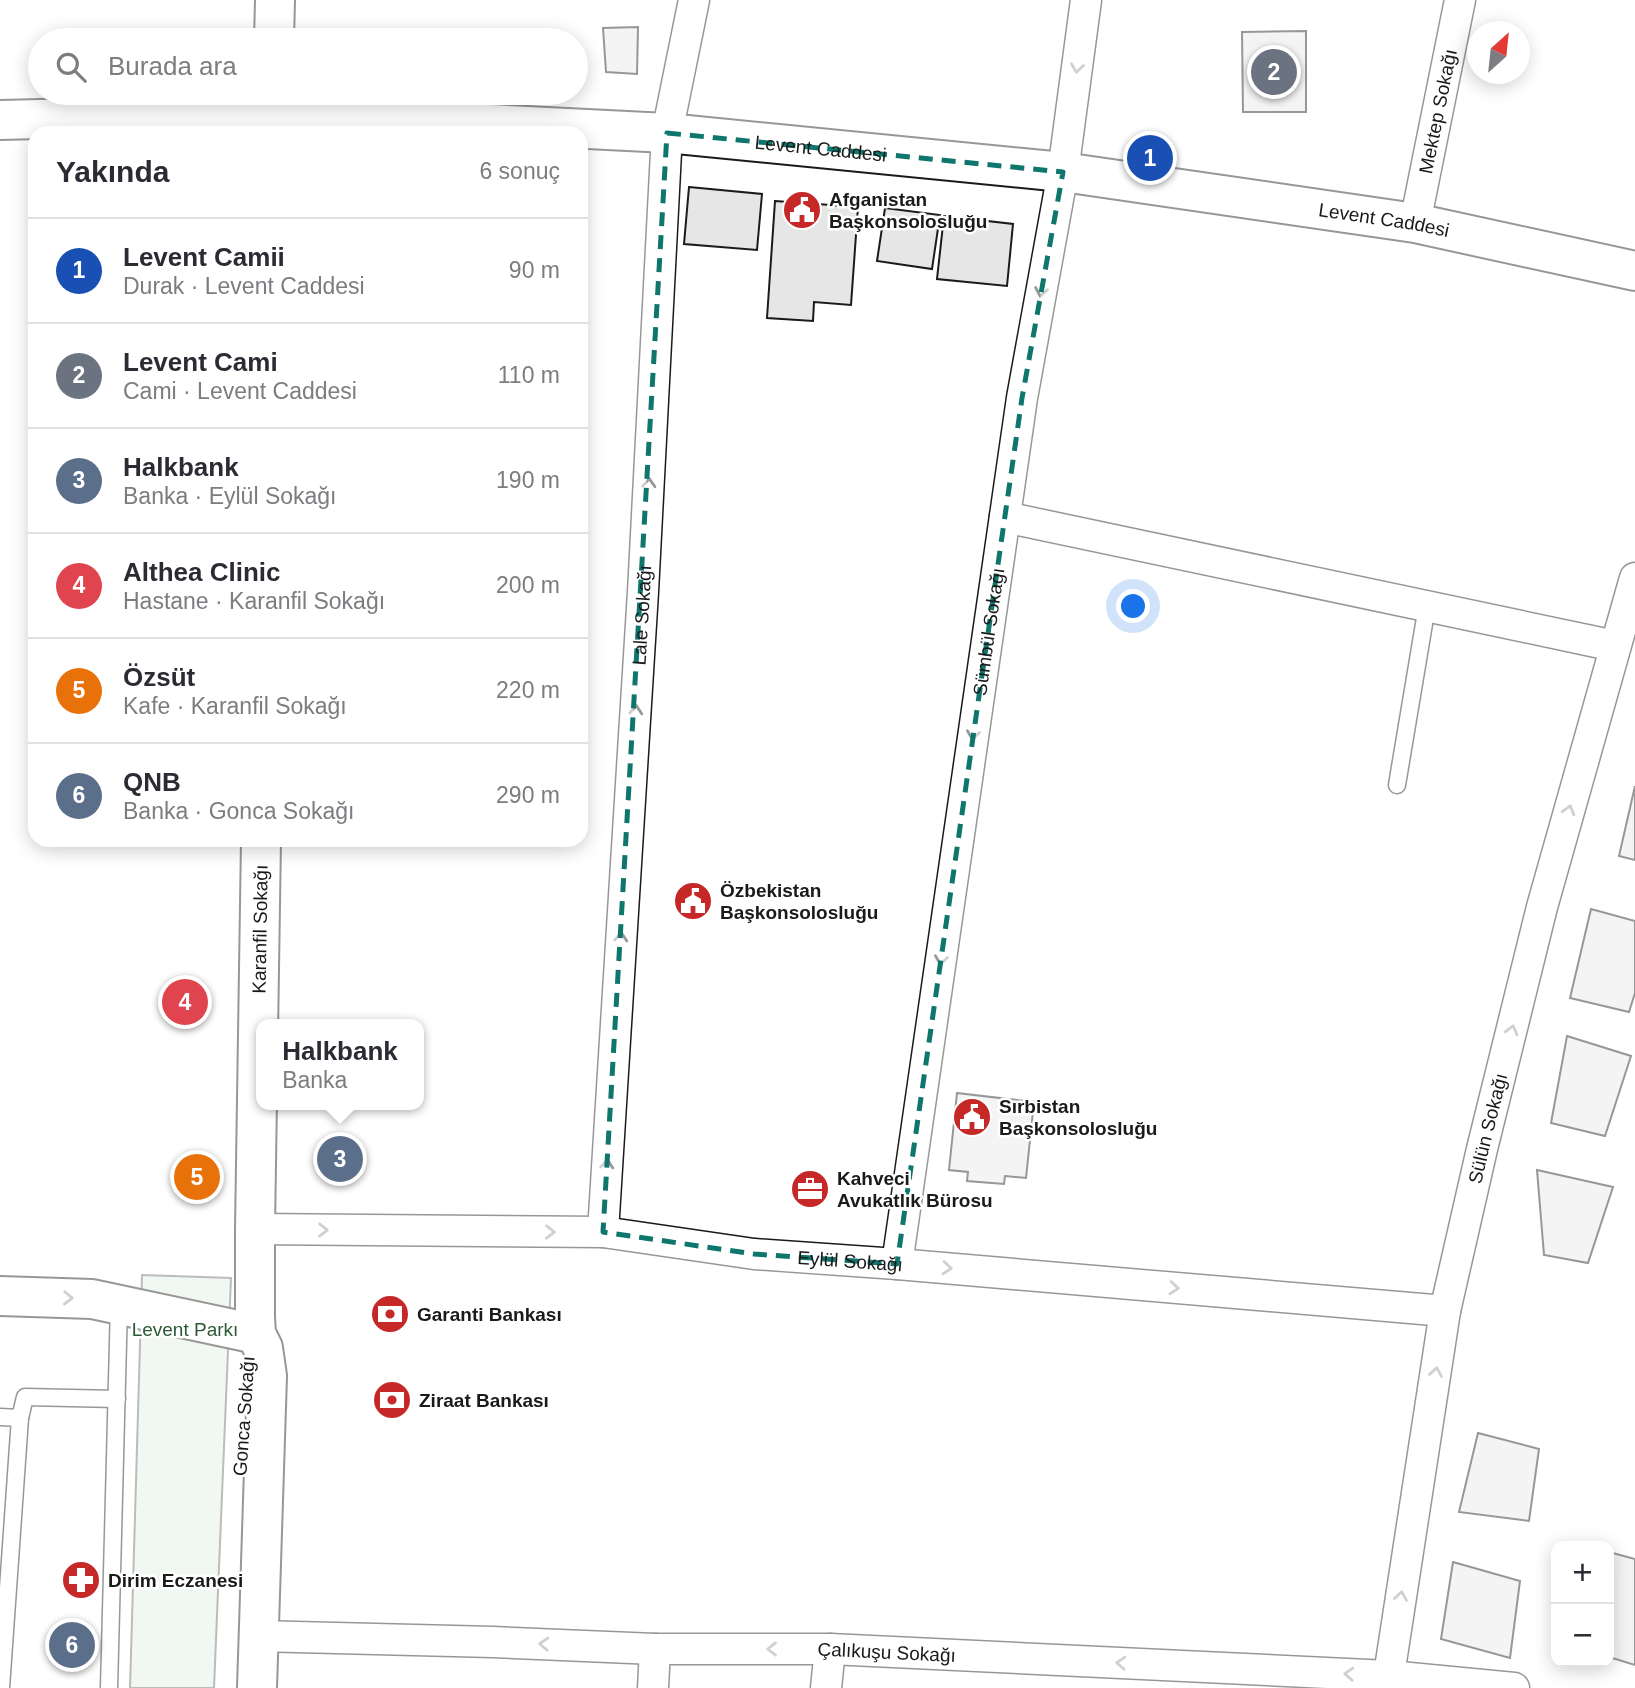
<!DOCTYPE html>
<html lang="tr">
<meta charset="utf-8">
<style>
body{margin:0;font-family:Helvetica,sans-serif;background:#f2f2f3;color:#2b2b33}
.controls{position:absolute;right:21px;bottom:21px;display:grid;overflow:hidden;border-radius:14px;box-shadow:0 4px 18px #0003}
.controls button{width:63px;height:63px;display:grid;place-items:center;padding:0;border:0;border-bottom:2px solid #e1e1e2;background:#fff;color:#2b2b33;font:35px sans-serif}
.compass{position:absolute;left:1467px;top:21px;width:63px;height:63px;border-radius:50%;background:#fff;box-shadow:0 4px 18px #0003;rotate:27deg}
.you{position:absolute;left:1134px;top:607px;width:24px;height:24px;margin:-18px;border:5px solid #fff;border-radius:50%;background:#1a73e8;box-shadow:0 0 0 10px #1a73e833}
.badge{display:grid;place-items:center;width:46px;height:46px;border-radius:50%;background:#7c3aed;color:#fff;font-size:23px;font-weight:700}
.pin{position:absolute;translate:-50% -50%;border:4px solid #fff;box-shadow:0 2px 7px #0006}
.popup{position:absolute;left:256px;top:1019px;width:168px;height:91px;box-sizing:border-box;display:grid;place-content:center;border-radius:14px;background:#fff;filter:drop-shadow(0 2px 5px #0005);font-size:23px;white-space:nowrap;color:#7c7c81}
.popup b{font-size:26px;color:#2b2b33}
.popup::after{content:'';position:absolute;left:50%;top:100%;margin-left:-14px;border:14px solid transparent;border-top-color:#fff}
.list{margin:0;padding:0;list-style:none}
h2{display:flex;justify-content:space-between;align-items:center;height:91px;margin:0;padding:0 28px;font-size:30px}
h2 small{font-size:23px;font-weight:400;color:#7c7c81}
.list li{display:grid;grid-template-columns:46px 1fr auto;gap:21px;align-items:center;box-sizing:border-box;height:105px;padding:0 28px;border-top:2px solid #e1e1e2}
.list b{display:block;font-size:26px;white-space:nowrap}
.list p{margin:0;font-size:23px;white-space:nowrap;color:#7c7c81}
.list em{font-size:23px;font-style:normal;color:#7c7c81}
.icon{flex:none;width:38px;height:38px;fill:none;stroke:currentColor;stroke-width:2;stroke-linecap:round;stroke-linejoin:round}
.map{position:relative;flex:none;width:1635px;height:1688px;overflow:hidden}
.search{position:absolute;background:#fff;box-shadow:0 4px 18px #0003;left:28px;top:28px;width:560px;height:77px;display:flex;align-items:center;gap:18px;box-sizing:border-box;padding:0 24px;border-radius:38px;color:#7c7c81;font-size:26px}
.panel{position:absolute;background:#fff;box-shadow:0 4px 18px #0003;left:28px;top:126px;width:560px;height:721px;border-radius:21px}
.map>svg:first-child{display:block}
.green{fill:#e0efe3;stroke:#6a6a6a;stroke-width:2}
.building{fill:#e6e6e6;stroke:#1a1a1a;stroke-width:2}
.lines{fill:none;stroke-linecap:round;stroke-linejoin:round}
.lane-casing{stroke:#1a1a1a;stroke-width:19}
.street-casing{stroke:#1a1a1a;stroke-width:33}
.secondary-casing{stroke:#1a1a1a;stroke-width:42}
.lane{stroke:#fff;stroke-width:16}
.street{stroke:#fff;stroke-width:30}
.secondary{stroke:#fff;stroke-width:38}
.oneway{stroke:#989898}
.marked{fill:none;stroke:#0f766e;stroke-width:5;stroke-dasharray:14 9;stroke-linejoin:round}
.labels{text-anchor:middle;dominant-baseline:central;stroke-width:5;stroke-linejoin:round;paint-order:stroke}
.street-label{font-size:19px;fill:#1a1a1a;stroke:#fff}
.poi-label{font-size:19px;font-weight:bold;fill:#1a1a1a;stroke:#fff;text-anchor:start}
.park-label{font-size:19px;fill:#2b5a34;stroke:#fff}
</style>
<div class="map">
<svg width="1635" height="1688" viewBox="0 0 1635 1688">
<rect width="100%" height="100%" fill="#fff"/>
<polygon class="green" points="142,1275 231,1278 214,1688 130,1688"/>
<g class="building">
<polygon points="638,27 637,74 606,72 603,28"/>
<polygon points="1306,31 1306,112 1243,112 1242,32"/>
<polygon points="689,187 762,194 757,250 684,244"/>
<polygon points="775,201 858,207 851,305 814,302 813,321 767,318"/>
<polygon points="885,208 940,215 932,269 877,261"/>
<polygon points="944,216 1013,224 1007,286 937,279"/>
<polygon points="1635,786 1635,860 1619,856"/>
<polygon points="1591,909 1635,921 1635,993 1629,1012 1570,998"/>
<polygon points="1567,1036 1631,1056 1605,1136 1551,1123"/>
<polygon points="957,1093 1034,1102 1026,1178 1005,1176 1004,1184 967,1181 968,1172 949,1170"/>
<polygon points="1537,1170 1613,1187 1588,1263 1544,1255"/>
<polygon points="1478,1433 1539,1449 1529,1521 1459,1512"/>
<polygon points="1609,1552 1635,1559 1635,1665 1609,1657"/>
<polygon points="1453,1562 1520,1581 1510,1658 1441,1639"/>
</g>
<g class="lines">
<defs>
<g id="lane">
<polyline points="1397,785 1427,606"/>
<polyline points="0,1417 20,1418"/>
<polyline points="1,1688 20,1418 25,1397 117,1399"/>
<polyline points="109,1688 119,1304"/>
</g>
<g id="street">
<path id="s1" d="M1415,223L1460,0"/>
<polyline points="1005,517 1615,646"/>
<path id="s2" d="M255,1229L603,1232L754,1254L897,1264L1445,1311"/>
<path id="s3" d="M603,1232L643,592L667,133L694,0"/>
<path id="s4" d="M897,1264L1022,398L1063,172L1086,0"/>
<path id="s5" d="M257,1636L493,1642L655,1649H830L1389,1676L1514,1688"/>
<polyline points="653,1688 655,1649"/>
<polyline points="826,1688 830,1649"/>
<path id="s6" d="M1387,1688L1445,1311L1482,1149L1542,907L1635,578"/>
</g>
<g id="secondary">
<polyline points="274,40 275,0"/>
<path id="s7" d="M0,120L274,113L667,133L1063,172L1415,223L1635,271"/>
<polyline points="0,1296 92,1299 256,1334"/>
<path id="s8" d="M257,1688L267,1376L263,1348L256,1334L255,1317V1229L261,840"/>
</g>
</defs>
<use href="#lane" class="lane-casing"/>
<use href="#street" class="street-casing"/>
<use href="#secondary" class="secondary-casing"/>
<use href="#lane" class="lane"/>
<use href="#street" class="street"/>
<use href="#secondary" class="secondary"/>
</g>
<defs><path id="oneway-chevron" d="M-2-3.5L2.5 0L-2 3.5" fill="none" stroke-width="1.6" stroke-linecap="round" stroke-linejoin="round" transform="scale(1.75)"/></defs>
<g class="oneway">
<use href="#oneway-chevron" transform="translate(1077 68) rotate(98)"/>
<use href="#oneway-chevron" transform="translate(1041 292) rotate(100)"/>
<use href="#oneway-chevron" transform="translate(649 483) rotate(-87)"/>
<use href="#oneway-chevron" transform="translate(636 710) rotate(-86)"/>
<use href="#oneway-chevron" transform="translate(973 735) rotate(98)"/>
<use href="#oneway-chevron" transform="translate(1569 810) rotate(-74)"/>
<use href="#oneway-chevron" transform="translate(621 937) rotate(-86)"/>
<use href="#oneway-chevron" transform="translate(941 960) rotate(98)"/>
<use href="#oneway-chevron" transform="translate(1512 1030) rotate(-76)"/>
<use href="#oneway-chevron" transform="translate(607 1164) rotate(-86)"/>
<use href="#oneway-chevron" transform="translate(323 1230) rotate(1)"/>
<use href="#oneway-chevron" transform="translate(550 1232) rotate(1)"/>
<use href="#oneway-chevron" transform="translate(947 1268) rotate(5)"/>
<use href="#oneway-chevron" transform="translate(1174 1288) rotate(5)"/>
<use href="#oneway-chevron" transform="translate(68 1298) rotate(2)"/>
<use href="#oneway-chevron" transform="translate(1436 1372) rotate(-81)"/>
<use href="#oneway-chevron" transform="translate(1401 1596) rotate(-81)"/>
<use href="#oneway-chevron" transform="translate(544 1644) rotate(-177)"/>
<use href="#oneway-chevron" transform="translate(772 1649) rotate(-180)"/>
<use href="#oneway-chevron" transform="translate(1121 1663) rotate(-177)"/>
<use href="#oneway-chevron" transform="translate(1349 1674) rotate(-177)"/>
</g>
<path d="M0 0H1635V1688H0ZM667,133L1063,172L1022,398L897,1264L754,1254L603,1232Z" fill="#fff" fill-opacity=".55" fill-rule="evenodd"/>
<path class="marked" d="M667,133L1063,172L1022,398L897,1264L754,1254L603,1232Z"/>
<defs>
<symbol id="civic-disc" viewBox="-11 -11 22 22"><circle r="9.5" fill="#c62828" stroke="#fff"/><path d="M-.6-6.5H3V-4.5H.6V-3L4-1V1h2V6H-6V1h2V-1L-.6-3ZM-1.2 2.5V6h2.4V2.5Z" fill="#fff"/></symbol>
<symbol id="office-disc" viewBox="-11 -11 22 22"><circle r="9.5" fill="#c62828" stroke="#fff"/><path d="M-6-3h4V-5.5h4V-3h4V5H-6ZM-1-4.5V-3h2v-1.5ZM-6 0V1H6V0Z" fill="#fff"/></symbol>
<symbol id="bank-disc" viewBox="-11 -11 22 22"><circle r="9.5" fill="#c62828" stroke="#fff"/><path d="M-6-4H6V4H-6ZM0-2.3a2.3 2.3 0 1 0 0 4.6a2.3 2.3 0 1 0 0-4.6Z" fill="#fff"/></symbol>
<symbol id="pharmacy-disc" viewBox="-11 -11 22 22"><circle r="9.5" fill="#c62828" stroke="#fff"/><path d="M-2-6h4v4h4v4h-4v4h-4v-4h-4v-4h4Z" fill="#fff"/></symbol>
</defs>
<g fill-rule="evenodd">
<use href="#civic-disc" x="780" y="188" width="44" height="44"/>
<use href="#civic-disc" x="671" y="879" width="44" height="44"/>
<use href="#civic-disc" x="950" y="1095" width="44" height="44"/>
<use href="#office-disc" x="788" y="1167" width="44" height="44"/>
<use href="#bank-disc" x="368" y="1292" width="44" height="44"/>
<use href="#bank-disc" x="370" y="1378" width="44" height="44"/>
<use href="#pharmacy-disc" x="59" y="1558" width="44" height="44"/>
</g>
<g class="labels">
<g class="street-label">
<text stroke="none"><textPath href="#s1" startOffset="114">Mektep Sokağı</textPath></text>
<text stroke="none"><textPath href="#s7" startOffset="822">Levent Caddesi</textPath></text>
<text stroke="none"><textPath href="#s7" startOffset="1390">Levent Caddesi</textPath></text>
<text stroke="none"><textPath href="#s3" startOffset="618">Lale Sokağı</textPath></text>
<text stroke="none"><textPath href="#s4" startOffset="639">Sümbül Sokağı</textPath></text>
<text stroke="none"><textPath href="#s8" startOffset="761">Karanfil Sokağı</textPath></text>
<text stroke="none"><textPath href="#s6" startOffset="569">Sülün Sokağı</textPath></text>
<text stroke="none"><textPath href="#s2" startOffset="597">Eylül Sokağı</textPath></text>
<text transform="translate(244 1416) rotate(-86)">Gonca Sokağı</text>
<text stroke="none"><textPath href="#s5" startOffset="630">Çalıkuşu Sokağı</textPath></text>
</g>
<g class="poi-label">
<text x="829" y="199">Afganistan<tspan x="829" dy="22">Başkonsolosluğu</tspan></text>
<text x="720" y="890">Özbekistan<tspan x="720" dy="22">Başkonsolosluğu</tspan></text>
<text x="999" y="1106">Sırbistan<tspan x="999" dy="22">Başkonsolosluğu</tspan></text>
<text x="837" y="1178">Kahveci<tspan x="837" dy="22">Avukatlık Bürosu</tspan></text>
<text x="417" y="1314">Garanti Bankası</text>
<text x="419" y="1400">Ziraat Bankası</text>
<text x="108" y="1580">Dirim Eczanesi</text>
</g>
<g class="park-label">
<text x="185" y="1329">Levent Parkı</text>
</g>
</g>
</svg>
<div class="controls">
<button>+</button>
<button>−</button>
</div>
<svg class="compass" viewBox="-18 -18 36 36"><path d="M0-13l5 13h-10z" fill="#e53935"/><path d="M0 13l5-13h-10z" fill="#7c7c81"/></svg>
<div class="you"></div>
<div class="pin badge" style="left:1150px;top:158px;background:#1a4fb4">1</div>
<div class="pin badge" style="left:1274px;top:72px;background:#6b7280">2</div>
<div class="pin badge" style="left:340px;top:1159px;background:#5c6f8a">3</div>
<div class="popup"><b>Halkbank</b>Banka</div>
<div class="pin badge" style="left:185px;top:1002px;background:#e0444e">4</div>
<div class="pin badge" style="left:197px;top:1177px;background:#e8710a">5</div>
<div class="pin badge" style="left:72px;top:1645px;background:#5c6f8a">6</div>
<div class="search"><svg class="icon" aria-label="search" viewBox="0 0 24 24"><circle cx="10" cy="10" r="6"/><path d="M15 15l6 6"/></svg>Burada ara</div>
<section class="panel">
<h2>Yakında<small>6 sonuç</small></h2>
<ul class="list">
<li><span class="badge" style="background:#1a4fb4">1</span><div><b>Levent Camii</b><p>Durak · Levent Caddesi</p></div><em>90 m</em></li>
<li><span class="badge" style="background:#6b7280">2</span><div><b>Levent Cami</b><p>Cami · Levent Caddesi</p></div><em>110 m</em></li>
<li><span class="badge" style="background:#5c6f8a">3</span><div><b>Halkbank</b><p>Banka · Eylül Sokağı</p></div><em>190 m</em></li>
<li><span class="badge" style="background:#e0444e">4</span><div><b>Althea Clinic</b><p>Hastane · Karanfil Sokağı</p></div><em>200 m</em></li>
<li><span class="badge" style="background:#e8710a">5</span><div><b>Özsüt</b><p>Kafe · Karanfil Sokağı</p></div><em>220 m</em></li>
<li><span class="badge" style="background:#5c6f8a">6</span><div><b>QNB</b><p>Banka · Gonca Sokağı</p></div><em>290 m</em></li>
</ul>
</section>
</div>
